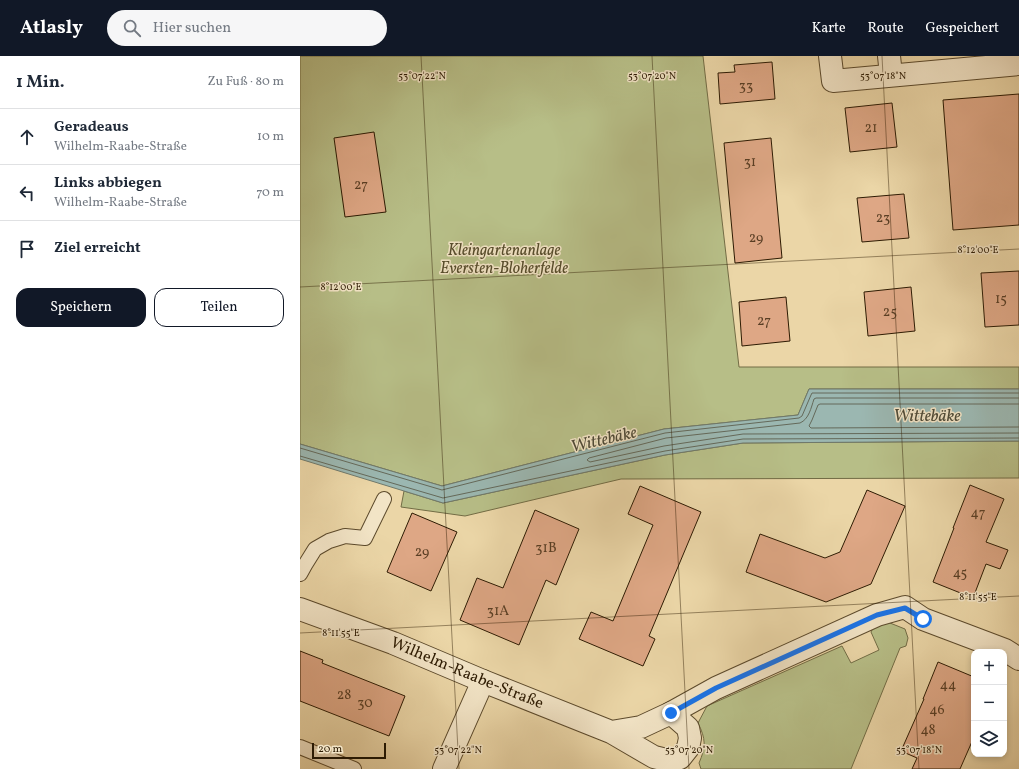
<!DOCTYPE html>
<html lang="de">
<meta charset="utf-8">
<style>
body{margin:0;font-family:Vollkorn,serif;background:#f6f6f7;color:#1f2937}
.controls{position:absolute;right:12px;bottom:12px;display:grid;overflow:hidden;border-radius:8px;box-shadow:0 2px 6px #0003}
.controls button{width:36px;height:36px;display:grid;place-items:center;padding:0;border:0;border-bottom:1px solid #e0e1e3;background:#fff;color:#1f2937;font:20px sans-serif}
.scale{position:absolute;left:12px;bottom:10px;width:74px;box-sizing:border-box;padding-left:4px;border:2px solid #2d1b03;border-top:0;font-size:11px;line-height:14px;white-space:nowrap;color:#2d1b03;-webkit-text-stroke:3px #f2e4c6;paint-order:stroke}
.stop{position:absolute;width:12px;height:12px;margin:-9px;border:3px solid #1a73e8;border-radius:50%;background:#fff}
.stop.end{background:#1a73e8;border-color:#fff;box-shadow:0 1px 4px #0008}
.list{margin:0;padding:0;list-style:none}
h2{display:flex;justify-content:space-between;align-items:center;height:52px;margin:0;padding:0 16px;font-size:17px}
h2 small{font-size:13px;font-weight:400;color:#747a83}
.list li{display:grid;grid-template-columns:26px 1fr auto;gap:12px;align-items:center;box-sizing:border-box;height:56px;padding:0 16px;border-top:1px solid #e0e1e3}
.list b{display:block;font-size:15px;white-space:nowrap}
.list p{margin:0;font-size:13px;white-space:nowrap;color:#747a83}
.list em{font-size:13px;font-style:normal;color:#747a83}
.actions{display:flex;gap:8px;padding:12px 16px}
.actions a{flex:1;padding:9px 0;border:1px solid #111827;border-radius:12px;text-align:center;font-size:14px;color:#111827}
.actions .main{background:#111827;color:#fff}
.icon{flex:none;width:22px;height:22px;fill:none;stroke:currentColor;stroke-width:2;stroke-linecap:round;stroke-linejoin:round}
.map{position:relative;flex:none;width:719px;height:713px;overflow:hidden}
header{display:flex;align-items:center;gap:24px;box-sizing:border-box;height:56px;padding:0 20px;background:#111827;color:#fff}
header strong{font-size:19px}
nav{display:flex;gap:22px;margin-inline-start:auto;font-size:14px}
.search{width:280px;height:36px;background:#f6f6f7;display:flex;align-items:center;gap:10px;box-sizing:border-box;padding:0 14px;border-radius:22px;color:#747a83;font-size:15px}
main{display:flex}
aside{flex:1;background:#fff}
.map>svg:first-child{display:block}
.green{fill:#b7be87;stroke:#726c45}
.water{fill:#9bb7b1;stroke:#6f796b}
.lines{fill:none;stroke-linecap:round;stroke-linejoin:round}
.shore{stroke:#64695a;stroke-width:1}
.building{fill:#dea785;stroke:#2d1b03}
.service-casing{stroke:#5c4a2c;stroke-width:16}
.minor-casing{stroke:#5c4a2c;stroke-width:24}
.service{stroke:#f2e4c6;stroke-width:14}
.minor{stroke:#f2e4c6;stroke-width:22}
.route{stroke:#1a73e8;stroke-width:5}
.ticks{fill:none;stroke:#2d1b03;stroke-width:1;stroke-opacity:0.45}
.labels{text-anchor:middle;dominant-baseline:central;stroke-width:3;stroke-linejoin:round;paint-order:stroke}
.number-label{font-size:14px;fill:#593e24}
.park-label{font-size:16px;font-style:italic;fill:#564c2b;stroke:#f2e4c6}
.street-label{font-size:16px;fill:#2d1b03;stroke:#f2e4c6}
.water-label{font-size:17px;font-style:italic;fill:#4e4a37;stroke:#f2e4c6}
.ticks-label{font-size:10px;text-anchor:middle;fill:#2d1b03;stroke:#f2e4c6;stroke-width:3;stroke-linejoin:round;paint-order:stroke}
</style>
<header>
<strong>Atlasly</strong>
<div class="search"><svg class="icon" aria-label="search" viewBox="0 0 24 24"><circle cx="10" cy="10" r="6"/><path d="M15 15l6 6"/></svg>Hier suchen</div>
<nav><a>Karte</a><a>Route</a><a>Gespeichert</a></nav>
</header>
<main>
<aside>
<h2>1 Min.<small>Zu Fuß · 80 m</small></h2>
<ul class="list">
<li><svg class="icon" aria-label="ahead" viewBox="0 0 24 24"><path d="M12 20V5M6 11l6-6 6 6"/></svg><div><b>Geradeaus</b><p>Wilhelm-Raabe-Straße</p></div><em>10 m</em></li>
<li><svg class="icon" aria-label="left" viewBox="0 0 24 24"><path d="M17 20v-9H6M10 6l-5 5 5 5"/></svg><div><b>Links abbiegen</b><p>Wilhelm-Raabe-Straße</p></div><em>70 m</em></li>
<li><svg class="icon" aria-label="arrive" viewBox="0 0 24 24"><path d="M6 21V4h12l-3 4 3 4H6"/></svg><div><b>Ziel erreicht</b></div></li>
</ul>
<div class="actions"><a class="main">Speichern</a><a>Teilen</a></div>
</aside>
<div class="map">
<svg width="719" height="713" viewBox="0 0 719 713">
<rect width="100%" height="100%" fill="#ebd6a7"/>
<filter id="stains"><feTurbulence type="fractalNoise" baseFrequency=".005" numOctaves="4"/><feColorMatrix values="0 0 0 0 .2 0 0 0 0 .09 0 0 0 0 .02 0 0 0 .5 -.17"/></filter>
<radialGradient id="worn" r=".72"><stop offset=".6" stop-color="#630" stop-opacity="0"/><stop offset="1" stop-color="#630" stop-opacity=".3"/></radialGradient>
<g class="green">
<polygon points="0,0 403,0 439,311 719,311 719,333 509,333 498,359 364,373 142,430 0,388"/>
<polygon points="719,385 719,422 321,423 165,460 101,451 104,435 143,447 365,399 443,387"/>
<path d="M585,565L605,573L608,582L606,590L600,592L551,713H401L399,707C406,691 406,683 398,667L407,650L542,590L551,607L579,594L571,576L574,570Z"/>
</g>
<polygon class="water" points="509,333 719,333 719,385 443,387 365,399 143,447 0,403 0,388 142,430 364,373 498,359"/>
<g class="lines">
<g class="shore">
<path d="M719,342H516L514,343C511,352 509,363 500,367L366,382L289,402L287,404L290,406L364,390L443,378L719,377"/>
<polyline points="719,348 520,348 518,349 512,364 509,370 511,372 719,371"/>
<polyline points="0,392 142,434 365,377 499,362 502,360 511,339 512,337 719,337"/>
<polyline points="0,400 143,442 365,395 443,383 719,382"/>
</g>
</g>
<g class="building">
<polygon points="472,6 475,43 420,48 418,17 435,16 434,9"/>
<polygon points="719,38 719,169 653,174 643,44"/>
<polygon points="592,47 597,91 550,96 545,52"/>
<polygon points="74,76 86,156 45,161 34,82"/>
<polygon points="471,82 482,202 435,207 424,87"/>
<polygon points="604,138 609,182 562,186 557,142"/>
<polygon points="719,215 719,269 685,271 681,217"/>
<polygon points="611,231 615,275 568,280 564,236"/>
<polygon points="486,241 490,285 442,290 439,246"/>
<polygon points="670,429 704,443 686,486 708,494 700,513 686,508 673,542 633,526 654,472 653,472"/>
<polygon points="340,430 401,456 349,580 355,583 343,610 279,583 291,556 313,565 353,469 328,458"/>
<polygon points="567,434 605,450 571,528 526,546 446,516 460,478 525,502 540,496"/>
<polygon points="235,454 279,473 256,529 246,524 219,589 160,564 177,522 203,532"/>
<polygon points="112,457 157,476 131,535 87,516"/>
<polygon points="0,595 23,604 22,607 105,640 89,680 0,645"/>
<polygon points="638,606 674,621 674,681 660,713 612,713 617,702 601,695 624,643 623,643"/>
</g>
<g class="lines">
<defs>
<g id="service">
<polyline points="0,518 5,509 15,493 29,485 45,480 65,482 84,443"/>
<polyline points="0,691 54,713"/>
</g>
<g id="minor">
<polyline points="530,0 533,25 719,8"/>
<polyline points="589,0 591,19"/>
<path id="s1" d="M0,553L93,587L183,625L311,676L354,701L370,705L380,702L388,692L390,682L388,672L371,657L341,671L311,676"/>
<polyline points="371,657 416,632 577,559 605,551 623,563 705,594 719,603"/>
<polyline points="144,713 183,625"/>
</g>
</defs>
<use href="#service" class="service-casing"/>
<use href="#minor" class="minor-casing"/>
<use href="#service" class="service"/>
<use href="#minor" class="minor"/>
</g>
<g class="lines">
<polyline class="route" points="371,657 416,632 577,559 605,552 623,563"/>
</g>
<path class="ticks" d="M121,0L159,713M352,0L389,713M582,0L619,713M0,231L719,193M0,577L719,540"/>
<g class="labels">
<g class="number-label">
<text x="446" y="30">33</text>
<text x="571" y="72">21</text>
<text x="450" y="106">31</text>
<text x="61" y="129">27</text>
<text x="583" y="162">23</text>
<text x="456" y="182">29</text>
<text x="701" y="243">15</text>
<text x="590" y="256">25</text>
<text x="464" y="265">27</text>
<text x="678" y="457">47</text>
<text x="246" y="492">31B</text>
<text x="122" y="496">29</text>
<text x="660" y="517">45</text>
<text x="198" y="555">31A</text>
<text x="648" y="629">44</text>
<text x="44" y="639">28</text>
<text x="65" y="647">30</text>
<text x="637" y="654">46</text>
<text x="628" y="674">48</text>
</g>
<g class="park-label">
<text x="204" y="195">Kleingartenanlage<tspan x="204" dy="18">Eversten-Bloherfelde</tspan></text>
</g>
<g class="street-label">
<text stroke="none"><textPath href="#s1" startOffset="179">Wilhelm-Raabe-Straße</textPath></text>
</g>
<g class="water-label">
<text x="627" y="360">Wittebäke</text>
<text transform="translate(304 384) rotate(-13)">Wittebäke</text>
</g>
</g>
<g class="ticks-label">
<text x="122" y="23">53°07'22"N</text>
<text x="352" y="23">53°07'20"N</text>
<text x="583" y="23">53°07'18"N</text>
<text x="678" y="197">8°12'00"E</text>
<text x="41" y="234">8°12'00"E</text>
<text x="678" y="544">8°11'55"E</text>
<text x="41" y="580">8°11'55"E</text>
<text x="158" y="697">53°07'22"N</text>
<text x="389" y="697">53°07'20"N</text>
<text x="619" y="697">53°07'18"N</text>
</g>
<rect width="100%" height="100%" filter="url(#stains)"/>
<rect width="100%" height="100%" fill="url(#worn)"/>
</svg>
<div class="controls">
<button>+</button>
<button>−</button>
<button><svg class="icon" aria-label="layers" viewBox="0 0 24 24"><path d="M12 4l9 5-9 5-9-5zM3 14l9 5 9-5"/></svg></button>
</div>
<div class="scale">20 m</div>
<div class="stop" style="left:623px;top:563px"></div>
<div class="stop end" style="left:371px;top:657px"></div>
</div>
</main>
